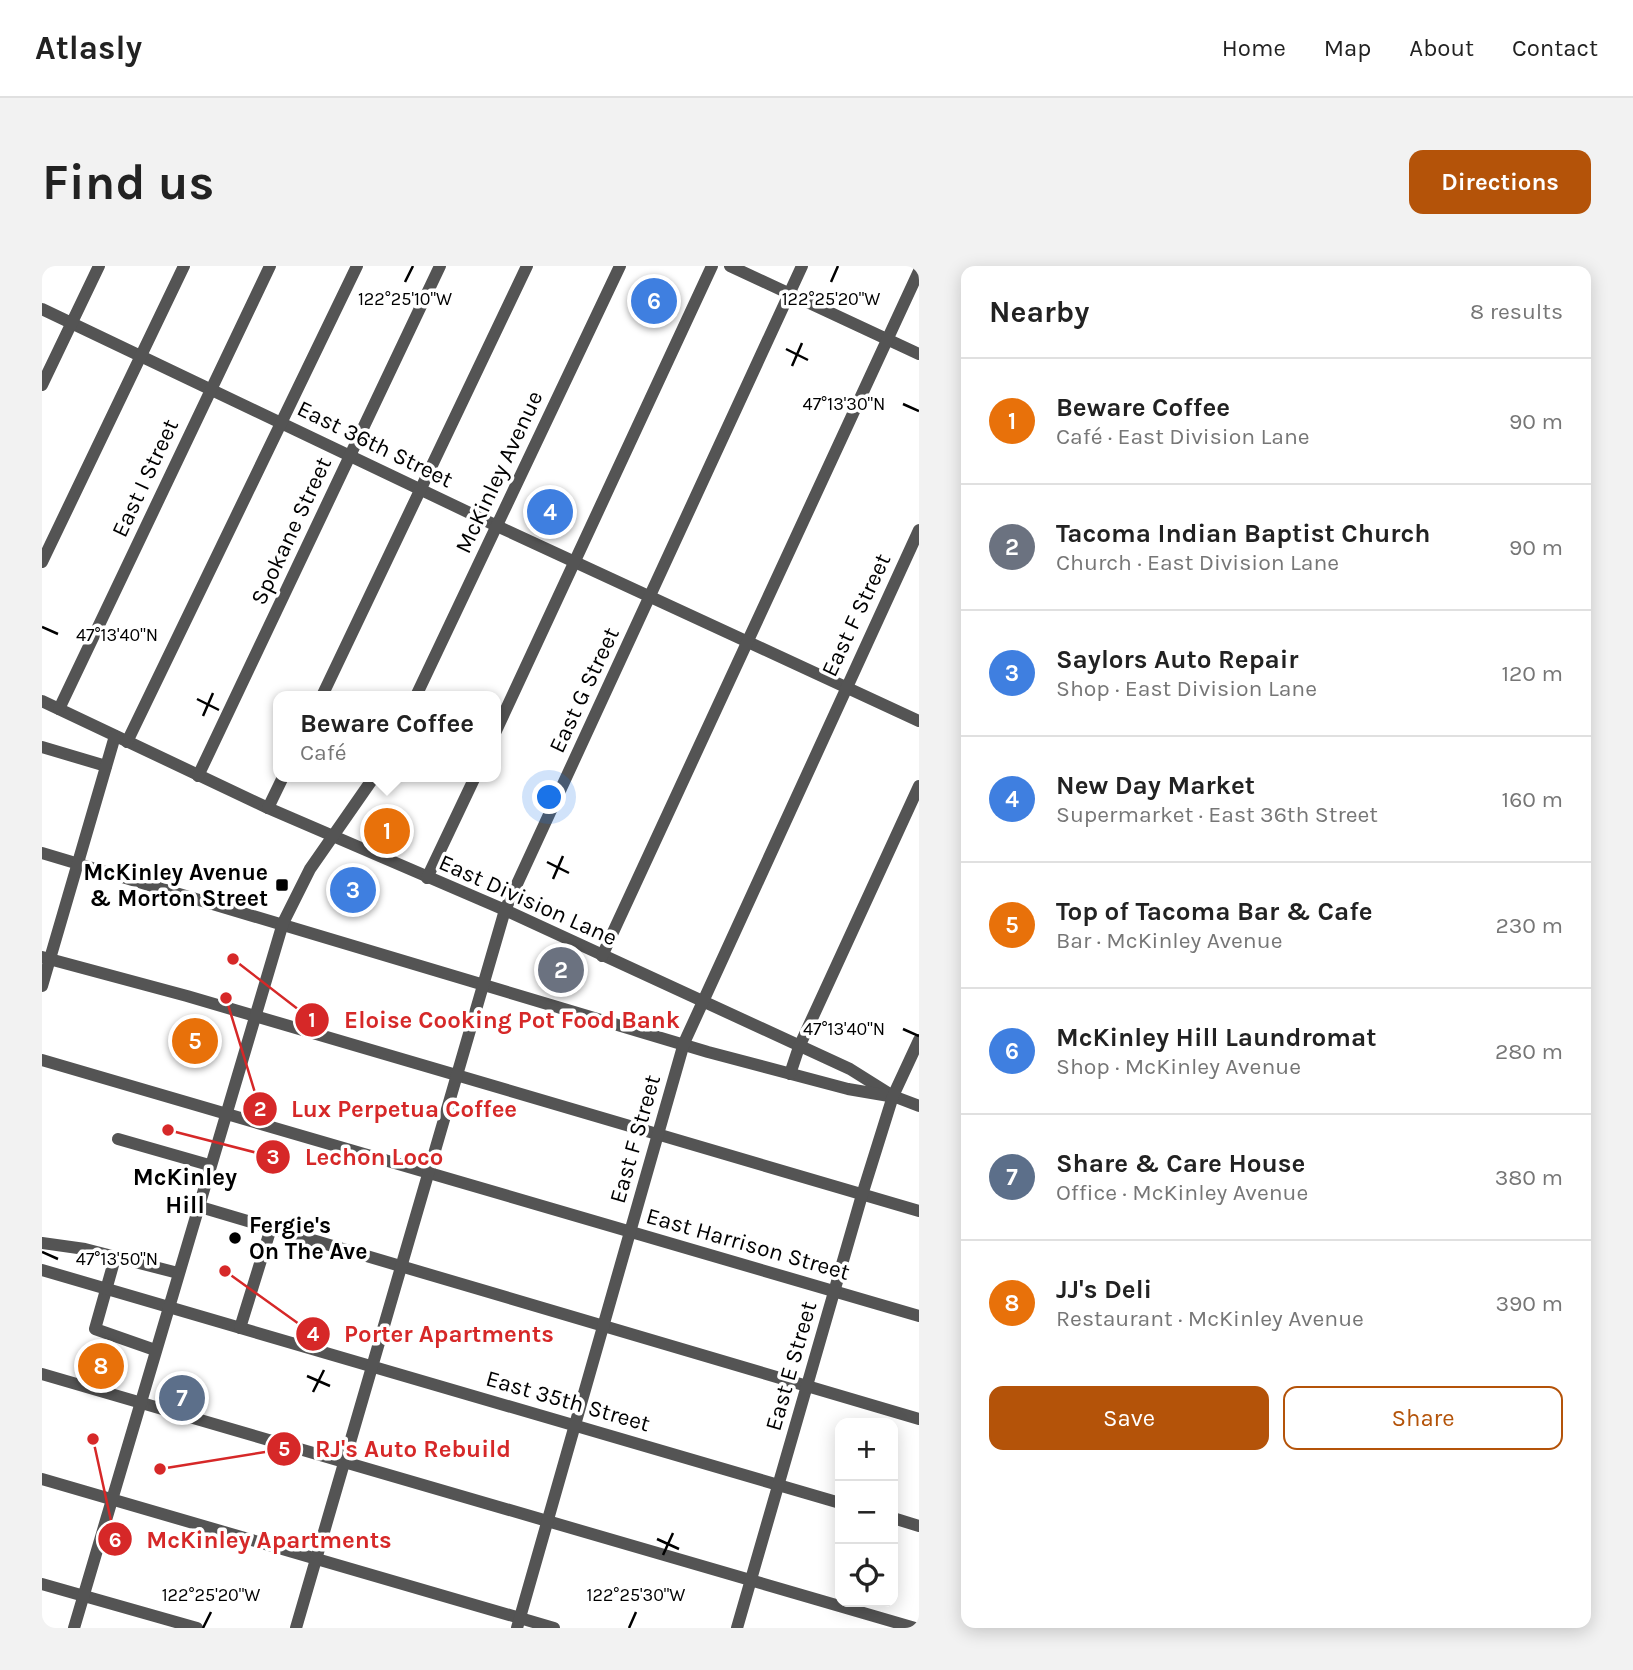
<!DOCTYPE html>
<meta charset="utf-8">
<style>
body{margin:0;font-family:Karla,sans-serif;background:#f2f2f2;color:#222}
.controls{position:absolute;right:21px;bottom:21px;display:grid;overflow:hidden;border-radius:14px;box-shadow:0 4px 18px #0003}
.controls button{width:63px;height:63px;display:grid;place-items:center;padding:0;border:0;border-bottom:2px solid #e0e0e0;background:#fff;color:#222;font:35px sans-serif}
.you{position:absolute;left:508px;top:532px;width:24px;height:24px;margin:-18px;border:5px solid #fff;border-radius:50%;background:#1a73e8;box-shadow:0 0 0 10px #1a73e833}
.badge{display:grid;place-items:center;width:46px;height:46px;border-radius:50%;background:#b45309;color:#fff;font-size:23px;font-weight:700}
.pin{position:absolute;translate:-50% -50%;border:4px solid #fff;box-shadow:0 2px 7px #0006}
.popup{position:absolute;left:231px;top:425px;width:228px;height:91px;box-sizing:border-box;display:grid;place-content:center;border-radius:14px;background:#fff;filter:drop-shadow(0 2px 5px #0005);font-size:23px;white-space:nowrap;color:#767676}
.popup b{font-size:26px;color:#222}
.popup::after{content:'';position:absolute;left:50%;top:100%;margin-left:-14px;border:14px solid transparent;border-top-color:#fff}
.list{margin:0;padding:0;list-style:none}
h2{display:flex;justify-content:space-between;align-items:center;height:91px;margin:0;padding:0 28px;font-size:30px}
h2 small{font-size:23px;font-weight:400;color:#767676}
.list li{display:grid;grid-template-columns:46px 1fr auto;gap:21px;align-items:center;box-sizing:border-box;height:126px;padding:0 28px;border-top:2px solid #e0e0e0}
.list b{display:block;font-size:26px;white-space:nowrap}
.list p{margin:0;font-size:23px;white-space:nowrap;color:#767676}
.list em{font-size:23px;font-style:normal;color:#767676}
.actions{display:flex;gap:14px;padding:21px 28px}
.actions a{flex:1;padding:16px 0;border:2px solid #b45309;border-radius:14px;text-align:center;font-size:24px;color:#b45309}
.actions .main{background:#b45309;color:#fff}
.icon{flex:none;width:38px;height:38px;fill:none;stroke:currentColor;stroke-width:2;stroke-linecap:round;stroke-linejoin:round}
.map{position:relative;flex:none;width:877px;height:1362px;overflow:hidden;border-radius:14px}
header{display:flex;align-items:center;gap:42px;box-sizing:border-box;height:98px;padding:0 35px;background:#fff;border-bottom:2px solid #e0e0e0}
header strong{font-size:33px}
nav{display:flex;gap:38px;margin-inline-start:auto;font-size:24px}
.intro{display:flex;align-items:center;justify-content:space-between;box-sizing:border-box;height:168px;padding:0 42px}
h1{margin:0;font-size:49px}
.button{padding:18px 32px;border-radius:14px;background:#b45309;color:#fff;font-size:24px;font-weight:700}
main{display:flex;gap:42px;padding:0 42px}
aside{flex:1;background:#fff;border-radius:14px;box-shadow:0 4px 18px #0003}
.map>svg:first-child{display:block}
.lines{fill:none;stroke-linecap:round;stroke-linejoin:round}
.minor{stroke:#545454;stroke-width:12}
.ticks{fill:none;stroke:#000;stroke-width:2.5}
.poi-dot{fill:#000;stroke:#fff;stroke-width:2.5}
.labels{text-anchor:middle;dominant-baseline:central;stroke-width:7;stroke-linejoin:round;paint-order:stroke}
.street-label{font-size:23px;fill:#000;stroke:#fff}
.poi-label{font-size:23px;font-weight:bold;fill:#000;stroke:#fff;text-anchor:end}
.neighbourhood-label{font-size:24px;font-weight:bold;fill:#000;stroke:#fff}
.ticks-label{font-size:18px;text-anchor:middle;fill:#000;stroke:#fff;stroke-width:7;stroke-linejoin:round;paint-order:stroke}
.leader{fill:none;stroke:#d62828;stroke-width:2.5}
.callout-dot{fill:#d62828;stroke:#fff;stroke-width:2.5}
.mark-label{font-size:21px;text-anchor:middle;font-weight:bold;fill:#fff}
.callout-label{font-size:24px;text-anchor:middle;font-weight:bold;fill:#d62828;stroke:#fff;stroke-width:7;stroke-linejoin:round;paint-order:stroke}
</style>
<header>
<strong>Atlasly</strong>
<nav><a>Home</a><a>Map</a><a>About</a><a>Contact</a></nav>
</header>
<div class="intro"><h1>Find us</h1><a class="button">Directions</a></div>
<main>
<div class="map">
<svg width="877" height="1362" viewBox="0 0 877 1362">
<rect width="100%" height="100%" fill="#fff"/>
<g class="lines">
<g class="minor">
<polyline points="688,0 877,88"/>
<polyline points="0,43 455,260 877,455"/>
<polyline points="0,119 57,0"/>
<polyline points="0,296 142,0"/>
<polyline points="280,430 485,0"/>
<polyline points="374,430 578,0"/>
<polyline points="0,435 226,542 463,644 808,803 851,830 877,840"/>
<polyline points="17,443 228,0"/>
<polyline points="453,467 670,0"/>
<polyline points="85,476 315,0"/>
<polyline points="0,481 64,500"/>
<polyline points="156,510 398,0"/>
<polyline points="226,542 241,511"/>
<polyline points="0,587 666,786 806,823 847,830"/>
<polyline points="385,612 433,511"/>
<polyline points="560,690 877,5"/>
<polyline points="0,691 145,730 877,945"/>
<polyline points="0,720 73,470"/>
<polyline points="0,794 877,1050"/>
<polyline points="748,808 757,781 877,520"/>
<polyline points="76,873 167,899"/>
<polyline points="155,940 877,1153"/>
<polyline points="0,977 43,983 136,1007"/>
<polyline points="73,992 53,1063 113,1084"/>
<polyline points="0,1004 798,1237"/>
<polyline points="198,1062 229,962"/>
<polyline points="0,1108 873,1362"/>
<polyline points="0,1213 512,1362"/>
<polyline points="851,1252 877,1260"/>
<polyline points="0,1318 155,1362"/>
<polyline points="32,1362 241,657 268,603 332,511"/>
<polyline points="254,1362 463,644 760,0"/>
<polyline points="475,1362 642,777 877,264"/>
<polyline points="695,1362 820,929 851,830 877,774"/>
</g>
</g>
<path class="ticks" d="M363,16L371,0M789,16L796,0M744,83L766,94M750,100L760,77M861,138L877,145M0,361L16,368M155,433L177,444M161,450L171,427M505,596L527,607M511,613L521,590M861,763L877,770M0,986L16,993M265,1110L288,1120M271,1126L282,1104M615,1273L637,1283M621,1289L631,1267M161,1362L169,1346M587,1362L594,1346"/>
<g class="poi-dot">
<rect x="233" y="612" width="14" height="14" rx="3.5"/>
<circle cx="193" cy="972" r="7"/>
</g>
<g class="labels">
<g class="street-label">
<text transform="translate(333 178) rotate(26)">East 36th Street</text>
<text transform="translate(457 206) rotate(-65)">McKinley Avenue</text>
<text transform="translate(103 212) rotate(-65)">East I Street</text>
<text transform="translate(249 265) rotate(-65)">Spokane Street</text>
<text transform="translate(814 349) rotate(-65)">East F Street</text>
<text transform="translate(542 424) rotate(-65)">East G Street</text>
<text transform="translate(486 634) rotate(24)">East Division Lane</text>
<text transform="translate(593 873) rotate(-74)">East F Street</text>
<text transform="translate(706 978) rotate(16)">East Harrison Street</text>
<text transform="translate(749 1100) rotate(-74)">East E Street</text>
<text transform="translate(526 1135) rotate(16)">East 35th Street</text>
</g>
<g class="poi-label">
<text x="226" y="606">McKinley Avenue<tspan x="226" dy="26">&amp; Morton Street</tspan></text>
<text x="207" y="959" text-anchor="start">Fergie's<tspan x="207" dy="26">On The Ave</tspan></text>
</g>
<g class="neighbourhood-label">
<text x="143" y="911">McKinley<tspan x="143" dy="28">Hill</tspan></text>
</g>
</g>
<g class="ticks-label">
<text x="363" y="39">122°25'10"W</text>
<text x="789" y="39">122°25'20"W</text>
<text x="802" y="144">47°13'30"N</text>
<text x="75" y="375">47°13'40"N</text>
<text x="802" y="769">47°13'40"N</text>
<text x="75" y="999">47°13'50"N</text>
<text x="169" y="1335">122°25'20"W</text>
<text x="594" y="1335">122°25'30"W</text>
</g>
<path class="leader" d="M191 693L270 754M184 732L218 843M126 864L231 891M183 1005L271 1068M118 1203L242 1183M51 1173L73 1273"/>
<g class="callout-dot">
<circle cx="191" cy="693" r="7"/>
<circle cx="184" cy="732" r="7"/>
<circle cx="126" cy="864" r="7"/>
<circle cx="183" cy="1005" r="7"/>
<circle cx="118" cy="1203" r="7"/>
<circle cx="51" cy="1173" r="7"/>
<circle cx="270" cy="754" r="18"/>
<circle cx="218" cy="843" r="18"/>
<circle cx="231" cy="891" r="18"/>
<circle cx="271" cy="1068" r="18"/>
<circle cx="242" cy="1183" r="18"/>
<circle cx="73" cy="1273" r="18"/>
</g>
<g class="mark-label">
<text x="270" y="761">1</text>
<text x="218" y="850">2</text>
<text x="231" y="898">3</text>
<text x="271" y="1075">4</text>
<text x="242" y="1190">5</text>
<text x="73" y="1281">6</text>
</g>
<g class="callout-label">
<text x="470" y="762">Eloise Cooking Pot Food Bank</text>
<text x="362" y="851">Lux Perpetua Coffee</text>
<text x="332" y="899">Lechon Loco</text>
<text x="407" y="1076">Porter Apartments</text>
<text x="371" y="1191">RJ's Auto Rebuild</text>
<text x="227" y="1282">McKinley Apartments</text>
</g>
</svg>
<div class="controls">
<button>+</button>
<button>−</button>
<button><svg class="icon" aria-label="locate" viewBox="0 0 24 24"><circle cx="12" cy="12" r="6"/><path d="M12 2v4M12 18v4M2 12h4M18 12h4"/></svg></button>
</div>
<div class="you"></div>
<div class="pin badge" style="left:345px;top:565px;background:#e8710a">1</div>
<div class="popup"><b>Beware Coffee</b>Café</div>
<div class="pin badge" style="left:519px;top:704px;background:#6b7280">2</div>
<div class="pin badge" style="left:311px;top:624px;background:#3f7fe0">3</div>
<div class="pin badge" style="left:508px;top:246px;background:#3f7fe0">4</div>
<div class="pin badge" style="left:153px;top:775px;background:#e8710a">5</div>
<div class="pin badge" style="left:612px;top:35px;background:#3f7fe0">6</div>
<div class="pin badge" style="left:140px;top:1132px;background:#5c6f8a">7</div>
<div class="pin badge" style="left:59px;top:1100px;background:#e8710a">8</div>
</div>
<aside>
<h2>Nearby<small>8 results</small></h2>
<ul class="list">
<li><span class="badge" style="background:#e8710a">1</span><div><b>Beware Coffee</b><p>Café · East Division Lane</p></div><em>90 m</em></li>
<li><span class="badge" style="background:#6b7280">2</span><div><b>Tacoma Indian Baptist Church</b><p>Church · East Division Lane</p></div><em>90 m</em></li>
<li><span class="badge" style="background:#3f7fe0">3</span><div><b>Saylors Auto Repair</b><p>Shop · East Division Lane</p></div><em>120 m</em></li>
<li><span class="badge" style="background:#3f7fe0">4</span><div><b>New Day Market</b><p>Supermarket · East 36th Street</p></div><em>160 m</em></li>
<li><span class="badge" style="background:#e8710a">5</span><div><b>Top of Tacoma Bar &amp; Cafe</b><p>Bar · McKinley Avenue</p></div><em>230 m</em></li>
<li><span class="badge" style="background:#3f7fe0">6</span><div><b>McKinley Hill Laundromat</b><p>Shop · McKinley Avenue</p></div><em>280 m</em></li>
<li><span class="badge" style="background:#5c6f8a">7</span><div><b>Share &amp; Care House</b><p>Office · McKinley Avenue</p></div><em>380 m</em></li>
<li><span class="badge" style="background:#e8710a">8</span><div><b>JJ's Deli</b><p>Restaurant · McKinley Avenue</p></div><em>390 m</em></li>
</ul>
<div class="actions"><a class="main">Save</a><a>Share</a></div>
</aside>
</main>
